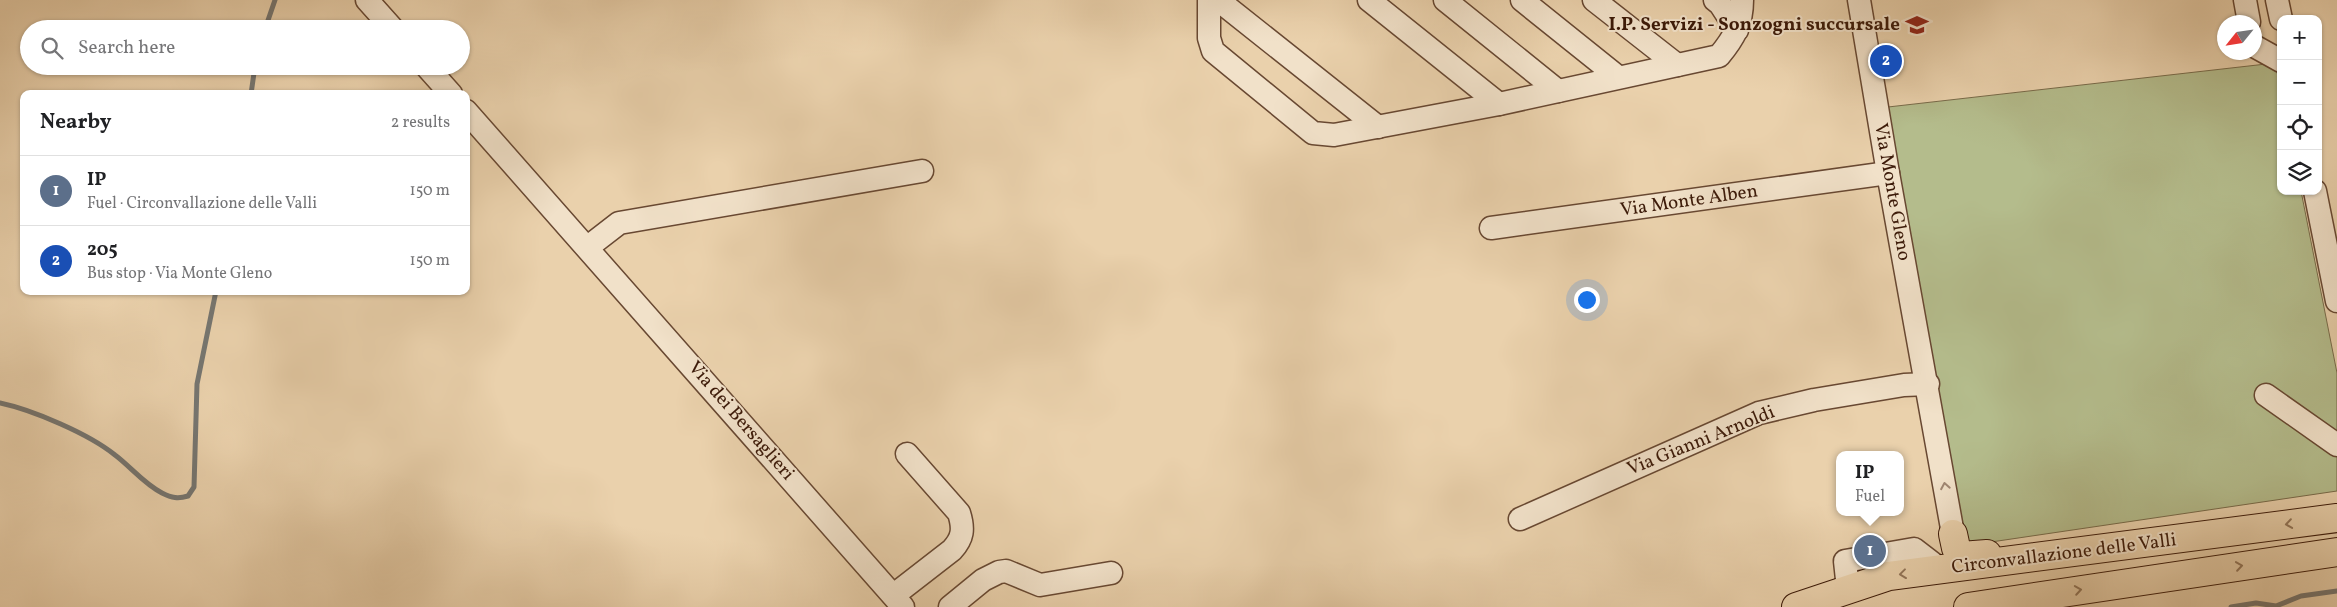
<!DOCTYPE html>
<meta charset="utf-8">
<style>
body{margin:0;font-family:Vollkorn,serif;background:#f2f2f2;color:#202124}
.controls{position:absolute;right:15px;top:15px;display:grid;overflow:hidden;border-radius:10px;box-shadow:0 1px 4px #0004}
.controls button{width:45px;height:45px;display:grid;place-items:center;padding:0;border:0;border-bottom:1px solid #e0e0e0;background:#fff;color:#202124;font:25px sans-serif}
.compass{position:absolute;left:2217px;top:15px;width:45px;height:45px;border-radius:50%;background:#fff;box-shadow:0 1px 4px #0004;rotate:240deg}
.you{position:absolute;left:1586px;top:299px;width:18px;height:18px;margin:-12px;border:4px solid #fff;border-radius:50%;background:#1a73e8;box-shadow:0 0 0 8px #1a73e833}
.badge{display:grid;place-items:center;width:32px;height:32px;border-radius:50%;background:#1a73e8;color:#fff;font-size:16px;font-weight:700}
.pin{position:absolute;translate:-50% -50%;border:2px solid #fff;box-shadow:0 1px 5px #0006}
.popup{position:absolute;left:1836px;top:451px;width:68px;height:65px;box-sizing:border-box;display:grid;place-content:center;border-radius:10px;background:#fff;filter:drop-shadow(0 1px 4px #0005);font-size:16px;white-space:nowrap;color:#757577}
.popup b{font-size:19px;color:#202124}
.popup::after{content:'';position:absolute;left:50%;top:100%;margin-left:-10px;border:10px solid transparent;border-top-color:#fff}
.list{margin:0;padding:0;list-style:none}
h2{display:flex;justify-content:space-between;align-items:center;height:65px;margin:0;padding:0 20px;font-size:21px}
h2 small{font-size:16px;font-weight:400;color:#757577}
.list li{display:grid;grid-template-columns:32px 1fr auto;gap:15px;align-items:center;box-sizing:border-box;height:70px;padding:0 20px;border-top:1px solid #e0e0e0}
.list b{display:block;font-size:19px;white-space:nowrap}
.list p{margin:0;font-size:16px;white-space:nowrap;color:#757577}
.list em{font-size:16px;font-style:normal;color:#757577}
.icon{flex:none;width:28px;height:28px;fill:none;stroke:currentColor;stroke-width:2;stroke-linecap:round;stroke-linejoin:round}
.map{position:relative;flex:none;width:2337px;height:607px;overflow:hidden}
.search{position:absolute;background:#fff;box-shadow:0 1px 4px #0004;left:20px;top:20px;width:450px;height:55px;display:flex;align-items:center;gap:12px;box-sizing:border-box;padding:0 18px;border-radius:28px;color:#757577;font-size:19px}
.panel{position:absolute;background:#fff;box-shadow:0 1px 4px #0004;left:20px;top:90px;width:450px;height:205px;border-radius:10px}
.map>svg:first-child{display:block}
.green{fill:#b4bc8c;stroke:#786b4a}
.lines{fill:none;stroke-linecap:round;stroke-linejoin:round}
.stream{stroke:#767671;stroke-width:5}
.minor-casing{stroke:#684832;stroke-width:25}
.highway-casing{stroke:#3c1a09;stroke-width:30}
.minor{stroke:#f1e1c9;stroke-width:22}
.highway{stroke:#ead1ac;stroke-width:28}
.oneway{stroke:#a08773}
.oneway2{stroke:#93765a}
.labels{text-anchor:middle;dominant-baseline:central;stroke-width:4;stroke-linejoin:round;paint-order:stroke}
.poi-label{font-size:19px;font-weight:bold;fill:#3c1a09;stroke:#f1e1c9;text-anchor:end}
.street-label{font-size:19px;fill:#3c1a09;stroke:#f1e1c9}
</style>
<div class="map">
<svg width="2337" height="607" viewBox="0 0 2337 607">
<rect width="100%" height="100%" fill="#ead1ac"/>
<filter id="stains"><feTurbulence type="fractalNoise" baseFrequency=".004" numOctaves="4"/><feColorMatrix values="0 0 0 0 .2 0 0 0 0 .09 0 0 0 0 .02 0 0 0 .5 -.17"/></filter>
<radialGradient id="worn" r=".72"><stop offset=".6" stop-color="#630" stop-opacity="0"/><stop offset="1" stop-color="#630" stop-opacity=".3"/></radialGradient>
<polygon class="green" points="2275,63 2281,90 2281,191 2301,191 2337,373 2337,491 1964,546 1888,107"/>
<g class="lines">
<g class="stream">
<polyline points="265,29 275,0"/>
<polyline points="251,94 255,66"/>
<path d="M0,403C33,410 89,434 115,455C131,467 144,484 162,493C172,498 178,499 188,496L194,487L197,384L216,291"/>
<polyline points="2231,607 2256,603 2276,606 2301,596 2337,591"/>
</g>
<defs>
<g id="minor">
<polyline points="367,0 393,29"/>
<path d="M1209,0V38L1213,51L1313,133L1334,135L1499,104L1719,56C1734,38 1742,24 1742,0"/>
<polyline points="1218,0 1378,127"/>
<polyline points="1369,0 1499,104"/>
<polyline points="1445,0 1558,91"/>
<polyline points="1522,0 1618,77"/>
<polyline points="1594,0 1677,65"/>
<polyline points="1715,0 1720,4 1737,30"/>
<polyline points="1859,0 1888,173 1953,534"/>
<polyline points="2245,0 2249,22"/>
<polyline points="2277,0 2281,19"/>
<polyline points="2254,46 2281,61"/>
<polyline points="426,66 451,94"/>
<polyline points="466,111 903,607"/>
<polyline points="2315,191 2337,301"/>
<polyline points="1491,228 1888,173"/>
<polyline points="588,247 619,223 922,171"/>
<polyline points="2266,395 2337,445"/>
<polyline points="1520,519 1759,413 1814,400 1904,385 1928,384"/>
<polyline points="1848,589 1845,561 1914,549 1940,569"/>
<path d="M894,595L952,550C963,538 964,529 959,513L907,454"/>
<polyline points="950,607 983,580 999,572 1006,571 1040,585 1111,573"/>
</g>
<g id="highway">
<polyline points="1953,534 1956,548 1961,556 1987,554"/>
<polyline points="1796,607 1889,576 2337,518"/>
<polyline points="1968,607 2337,552"/>
</g>
</defs>
<use href="#minor" class="minor-casing"/>
<use href="#highway" class="highway-casing"/>
<use href="#minor" class="minor"/>
<use href="#highway" class="highway"/>
</g>
<defs><path id="oneway-chevron" d="M-2-3.5L2.5 0L-2 3.5" fill="none" stroke-width="1.6" stroke-linecap="round" stroke-linejoin="round" transform="scale(1.25)"/></defs>
<use class="oneway" href="#oneway-chevron" transform="translate(1945 486) rotate(-100)"/>
<g class="oneway2">
<use href="#oneway-chevron" transform="translate(2289 524) rotate(172)"/>
<use href="#oneway-chevron" transform="translate(2239 566) rotate(-8)"/>
<use href="#oneway-chevron" transform="translate(1903 574) rotate(173)"/>
<use href="#oneway-chevron" transform="translate(2078 590) rotate(-9)"/>
</g>
<defs>
<symbol id="school-bare" viewBox="-9 -9 18 18"><path d="M0-5L7-2L0 1L-7-2ZM-4 1L0 2.5L4 1V4Q0 6-4 4Z" fill="#8f2418" stroke="#f1e1c9" stroke-width="2.5" paint-order="stroke"/></symbol>
</defs>
<g fill-rule="evenodd">
<use href="#school-bare" x="1901" y="9" width="32" height="32"/>
</g>
<g class="labels">
<g class="poi-label">
<text x="1900" y="25">I.P. Servizi - Sonzogni succursale</text>
</g>
<g class="street-label">
<text transform="translate(1892 192) rotate(80)">Via Monte Gleno</text>
<text transform="translate(1689 201) rotate(-8)">Via Monte Alben</text>
<text transform="translate(741 421) rotate(49)">Via dei Bersaglieri</text>
<text transform="translate(1701 441) rotate(-22)">Via Gianni Arnoldi</text>
<text transform="translate(2064 554) rotate(-7)">Circonvallazione delle Valli</text>
</g>
</g>
<rect width="100%" height="100%" filter="url(#stains)"/>
<rect width="100%" height="100%" fill="url(#worn)"/>
</svg>
<div class="controls">
<button>+</button>
<button>−</button>
<button><svg class="icon" aria-label="locate" viewBox="0 0 24 24"><circle cx="12" cy="12" r="6"/><path d="M12 2v4M12 18v4M2 12h4M18 12h4"/></svg></button>
<button><svg class="icon" aria-label="layers" viewBox="0 0 24 24"><path d="M12 4l9 5-9 5-9-5zM3 14l9 5 9-5"/></svg></button>
</div>
<svg class="compass" viewBox="-18 -18 36 36"><path d="M0-13l5 13h-10z" fill="#e53935"/><path d="M0 13l5-13h-10z" fill="#757577"/></svg>
<div class="you"></div>
<div class="pin badge" style="left:1870px;top:551px;background:#5c6f8a">1</div>
<div class="popup"><b>IP</b>Fuel</div>
<div class="pin badge" style="left:1886px;top:61px;background:#1a4fb4">2</div>
<div class="search"><svg class="icon" aria-label="search" viewBox="0 0 24 24"><circle cx="10" cy="10" r="6"/><path d="M15 15l6 6"/></svg>Search here</div>
<section class="panel">
<h2>Nearby<small>2 results</small></h2>
<ul class="list">
<li><span class="badge" style="background:#5c6f8a">1</span><div><b>IP</b><p>Fuel · Circonvallazione delle Valli</p></div><em>150 m</em></li>
<li><span class="badge" style="background:#1a4fb4">2</span><div><b>205</b><p>Bus stop · Via Monte Gleno</p></div><em>150 m</em></li>
</ul>
</section>
</div>
